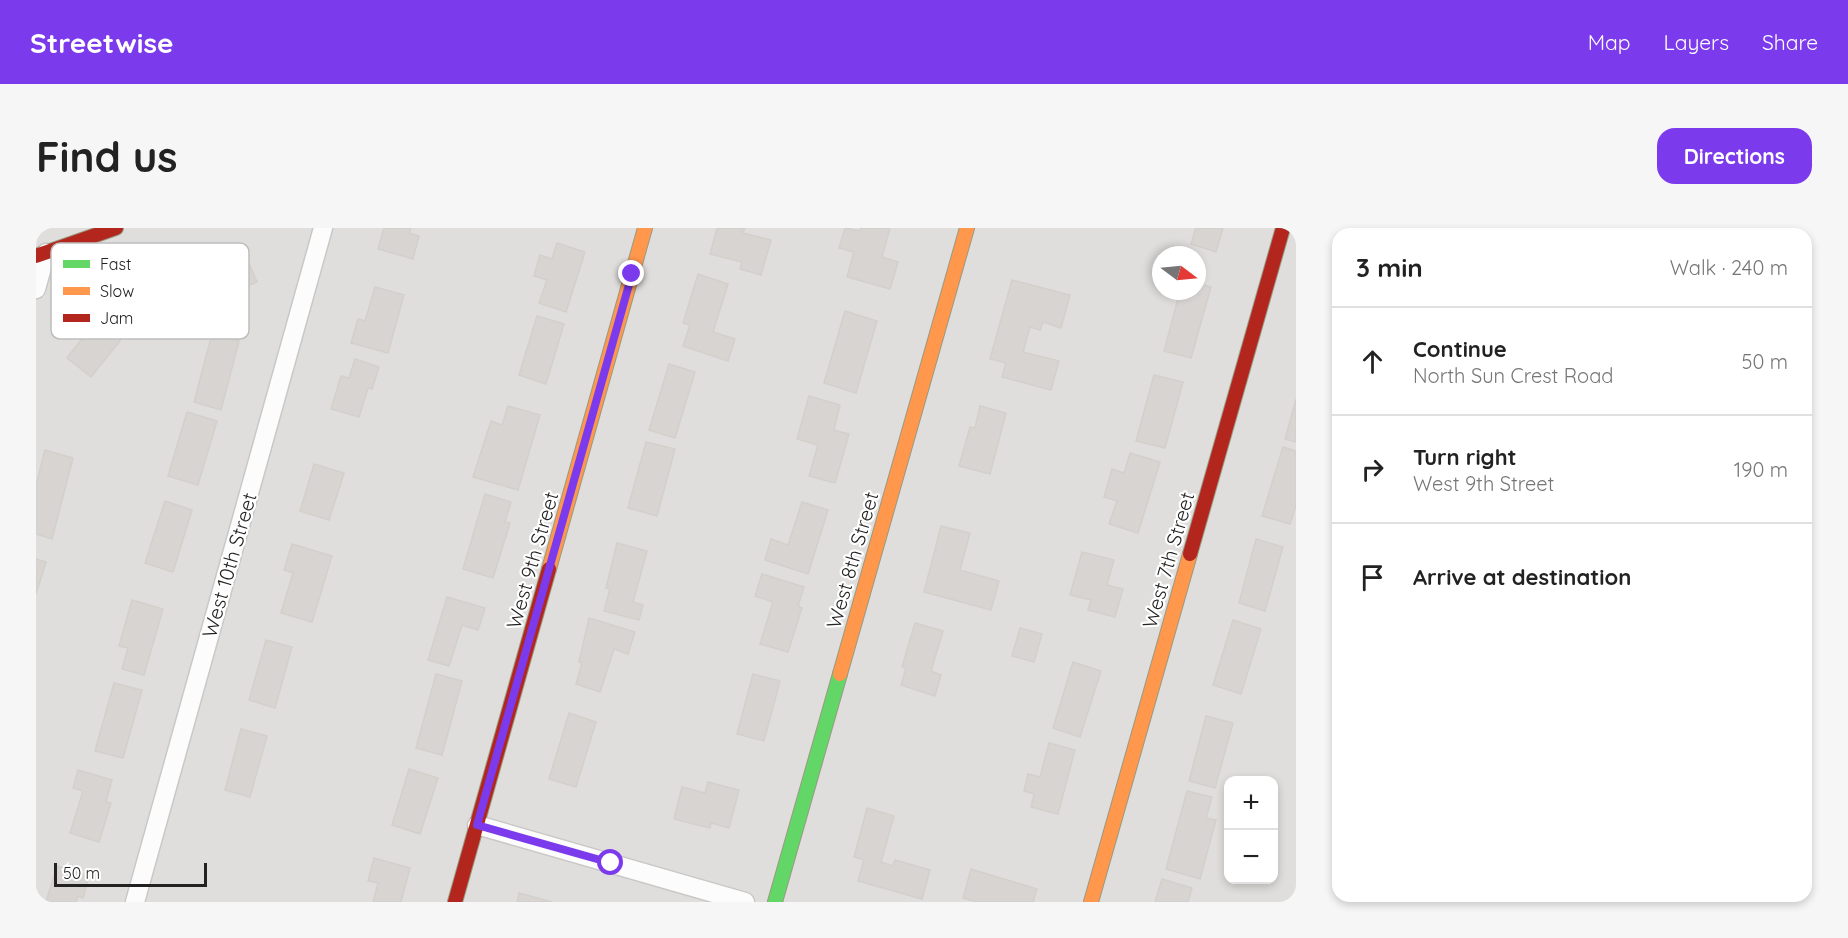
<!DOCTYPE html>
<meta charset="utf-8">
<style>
body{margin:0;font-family:Quicksand,sans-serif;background:#f6f6f6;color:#222}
.controls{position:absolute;right:18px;bottom:18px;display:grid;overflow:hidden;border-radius:12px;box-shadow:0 3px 9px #0003}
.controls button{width:54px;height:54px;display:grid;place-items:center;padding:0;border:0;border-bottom:2px solid #e0e0e0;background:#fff;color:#222;font:30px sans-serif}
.compass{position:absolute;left:1116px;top:18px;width:54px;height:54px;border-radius:50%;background:#fff;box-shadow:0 3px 9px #0003;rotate:106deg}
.scale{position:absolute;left:18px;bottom:15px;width:153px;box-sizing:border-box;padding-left:6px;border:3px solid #222;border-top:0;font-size:16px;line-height:21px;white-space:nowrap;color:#222;-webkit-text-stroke:4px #fff;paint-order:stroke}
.stop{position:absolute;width:18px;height:18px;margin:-14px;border:4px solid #7c3aed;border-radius:50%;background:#fff}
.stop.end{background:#7c3aed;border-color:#fff;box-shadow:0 2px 6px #0008}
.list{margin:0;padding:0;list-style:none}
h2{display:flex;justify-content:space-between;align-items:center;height:78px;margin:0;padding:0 24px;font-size:26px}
h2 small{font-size:20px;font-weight:400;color:#767676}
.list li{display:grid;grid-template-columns:39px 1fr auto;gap:18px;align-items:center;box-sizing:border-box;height:108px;padding:0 24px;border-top:2px solid #e0e0e0}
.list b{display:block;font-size:22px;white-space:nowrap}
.list p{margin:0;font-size:20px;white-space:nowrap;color:#767676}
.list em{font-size:20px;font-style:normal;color:#767676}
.icon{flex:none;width:33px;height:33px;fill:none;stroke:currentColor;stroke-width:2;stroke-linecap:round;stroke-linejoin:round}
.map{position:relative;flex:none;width:1260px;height:674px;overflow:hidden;border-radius:18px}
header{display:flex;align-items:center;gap:36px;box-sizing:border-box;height:84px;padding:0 30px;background:#7c3aed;color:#fff}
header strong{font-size:28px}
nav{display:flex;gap:33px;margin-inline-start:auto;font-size:21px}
.intro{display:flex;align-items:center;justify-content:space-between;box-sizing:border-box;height:144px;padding:0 36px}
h1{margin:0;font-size:42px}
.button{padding:15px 27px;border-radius:18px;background:#7c3aed;color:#fff;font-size:21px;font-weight:700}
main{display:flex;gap:36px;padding:0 36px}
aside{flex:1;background:#fff;border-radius:18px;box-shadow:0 3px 9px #0003}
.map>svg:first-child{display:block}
.residential{fill:#dfdedc;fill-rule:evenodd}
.building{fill:#d7d4d2;stroke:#d3d0cc;stroke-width:1.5}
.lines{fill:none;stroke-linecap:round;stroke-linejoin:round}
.street-casing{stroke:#c9c8c7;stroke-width:21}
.fast-casing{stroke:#999a82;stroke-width:16}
.slow-casing{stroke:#999a82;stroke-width:16}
.jam-casing{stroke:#999a82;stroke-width:16}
.street{stroke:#fdfcfc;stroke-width:18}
.fast{stroke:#63d668;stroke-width:14}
.slow{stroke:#ff974d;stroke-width:14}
.jam{stroke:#b3261e;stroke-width:14}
.route{stroke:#7c3aed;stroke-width:8}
.labels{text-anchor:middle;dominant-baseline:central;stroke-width:4.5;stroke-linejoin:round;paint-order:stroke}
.street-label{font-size:20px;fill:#222;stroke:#fff}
.key{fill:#fff;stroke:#bdbdbd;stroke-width:1.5}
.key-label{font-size:16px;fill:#222}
</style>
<header>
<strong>Streetwise</strong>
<nav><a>Map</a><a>Layers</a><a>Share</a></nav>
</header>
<div class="intro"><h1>Find us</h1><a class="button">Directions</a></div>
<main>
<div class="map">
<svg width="1260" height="674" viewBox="0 0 1260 674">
<rect width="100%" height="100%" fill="#f0eeeb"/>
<path class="residential" d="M0,0H1260V674H0ZM1125,27H1161V63H1125ZM1192,552H1238V652H1192Z"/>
<g class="building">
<polygon points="348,0 375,0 373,5 383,8 377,31 342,21"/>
<polygon points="681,0 709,0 707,5 735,12 725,47 704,41 706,34 674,26"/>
<polygon points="809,0 824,3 825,0 854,0 846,29 862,34 854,61 811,49 818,24 803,20"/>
<polygon points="1160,0 1187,0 1180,24 1155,16"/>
<polygon points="521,15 549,24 530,84 503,75 511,52 498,48 504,27 516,31"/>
<polygon points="210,28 221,54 155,81 145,54"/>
<polygon points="662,46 692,56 677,104 699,111 692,133 647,118 654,97 647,95"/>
<polygon points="976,52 1034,67 1025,100 1007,94 1004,102 994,99 987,124 1023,133 1015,162 966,149 970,135 954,131"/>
<polygon points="1161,55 1175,59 1155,130 1128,123 1144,63 1161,63"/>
<polygon points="339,59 368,67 352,125 315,115 322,91 329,93"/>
<polygon points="75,74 99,94 55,149 31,130"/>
<polygon points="809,83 841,93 820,165 788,155"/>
<polygon points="501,88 528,96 510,156 483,147"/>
<polygon points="176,106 203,113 185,182 158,174"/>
<polygon points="319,131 343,139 336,161 332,160 323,189 295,181 305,148 313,150"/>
<polygon points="633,136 659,144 639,210 613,202"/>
<polygon points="1118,147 1147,154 1129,220 1100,213"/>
<polygon points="773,168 804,177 798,202 813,206 799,255 773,248 782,217 761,211"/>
<polygon points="1260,171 1260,214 1249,211"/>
<polygon points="472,178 504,187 482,262 437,249 455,193 466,197"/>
<polygon points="944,178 970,185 954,246 923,238 934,199 939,200"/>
<polygon points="151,184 181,193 162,257 132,248"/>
<polygon points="610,214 639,221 621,288 592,280"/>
<polygon points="1247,219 1260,223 1260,277 1254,296 1226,288"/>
<polygon points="9,222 37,230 16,311 0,306 0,257"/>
<polygon points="1094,225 1124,234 1102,305 1073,296 1081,273 1068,269 1076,241 1088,245"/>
<polygon points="278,236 308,245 293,292 264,283"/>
<polygon points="449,266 475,274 469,294 474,295 457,350 427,341"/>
<polygon points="129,273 156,282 137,344 109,335"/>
<polygon points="766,274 792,282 772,346 729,332 735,311 752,317"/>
<polygon points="905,298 934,305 924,342 963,353 955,382 888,364"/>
<polygon points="1220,311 1247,319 1229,383 1203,375"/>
<polygon points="581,315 611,323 597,374 607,377 603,392 568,383 574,361 570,360"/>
<polygon points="256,316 296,328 276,394 245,385 257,345 248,342"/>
<polygon points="1046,324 1078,332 1071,357 1087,361 1079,389 1052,382 1055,372 1034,367"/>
<polygon points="0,331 10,334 0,366"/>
<polygon points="726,346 768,359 762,378 766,380 752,424 724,416 737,374 719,368"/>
<polygon points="411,369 449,380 442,402 426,397 413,438 392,432"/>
<polygon points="96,372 127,381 108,447 86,441 92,420 83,418"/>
<polygon points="553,390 599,404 592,426 578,421 564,464 540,456 546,435 543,434"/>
<polygon points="1197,392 1225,401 1205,466 1177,457"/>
<polygon points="879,395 907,403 895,443 905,447 899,468 865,457 870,440 866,439"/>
<polygon points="984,400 1006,406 998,434 976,428"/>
<polygon points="230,412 256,419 239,480 213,472"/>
<polygon points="1037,434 1065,443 1044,509 1017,500"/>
<polygon points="400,446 426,453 406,527 380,520"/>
<polygon points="717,446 744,453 728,513 701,506"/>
<polygon points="78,455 106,462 87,530 59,523"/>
<polygon points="533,485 560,494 540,559 513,551"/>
<polygon points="1170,488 1197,495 1179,560 1153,553"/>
<polygon points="205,501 231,508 214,569 189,562"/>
<polygon points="1013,515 1039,522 1022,586 995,579 998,566 988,563 992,546 1004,549"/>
<polygon points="373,541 402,550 384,606 356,597"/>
<polygon points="42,542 76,552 70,574 75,575 63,614 34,605 47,563 37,560"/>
<polygon points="672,554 703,562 693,600 675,595 674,600 638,591 646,559 669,565"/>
<polygon points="1151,563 1176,569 1170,590 1180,592 1164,651 1130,641"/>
<polygon points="831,580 858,588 845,634 857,638 859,632 894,642 886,671 822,653 828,632 818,629"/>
<polygon points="338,630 374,640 365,674 337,674 342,655 332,653"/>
<polygon points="21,638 53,648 47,670 42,668 40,674 10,674"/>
<polygon points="935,641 1001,661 997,674 941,674 927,670"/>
<polygon points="1126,651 1156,660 1152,674 1119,674"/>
<polygon points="483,665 516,674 481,674"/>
</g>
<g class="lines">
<defs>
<g id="street">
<polyline points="0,61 10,25"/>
<polyline points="441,597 709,674"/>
<polyline points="99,674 287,0"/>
</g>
<polyline id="fast" points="739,674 804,446"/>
<g id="slow">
<polyline points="513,341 609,0"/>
<polyline points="804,446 931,0"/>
<polyline points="1055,674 1154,326"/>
</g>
<g id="jam">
<polyline points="0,28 80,0"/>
<polyline points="1154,326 1247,0"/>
<polyline points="419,674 513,341"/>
</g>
</defs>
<use href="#street" class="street-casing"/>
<use href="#fast" class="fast-casing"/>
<use href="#slow" class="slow-casing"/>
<use href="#jam" class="jam-casing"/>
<use href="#street" class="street"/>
<use href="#fast" class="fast"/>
<use href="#slow" class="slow"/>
<use href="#jam" class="jam"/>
</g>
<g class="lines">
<polyline class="route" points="575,635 441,597 596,46"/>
</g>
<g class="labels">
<g class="street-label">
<text transform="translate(496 332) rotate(-74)">West 9th Street</text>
<text transform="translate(816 332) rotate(-74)">West 8th Street</text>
<text transform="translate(1132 332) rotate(-74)">West 7th Street</text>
<text transform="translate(193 337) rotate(-74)">West 10th Street</text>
</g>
</g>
<rect x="15" y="15" width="198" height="96" rx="9" class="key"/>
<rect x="27" y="32" width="27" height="8" fill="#63d668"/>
<rect x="27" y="59" width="27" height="8" fill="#ff974d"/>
<rect x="27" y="86" width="27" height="8" fill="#b3261e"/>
<g class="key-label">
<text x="64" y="42">Fast</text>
<text x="64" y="69">Slow</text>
<text x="64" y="96">Jam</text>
</g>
</svg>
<div class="controls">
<button>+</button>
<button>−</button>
</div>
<svg class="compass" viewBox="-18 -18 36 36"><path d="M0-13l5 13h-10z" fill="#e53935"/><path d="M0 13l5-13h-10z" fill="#767676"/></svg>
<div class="scale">50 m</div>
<div class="stop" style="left:575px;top:635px"></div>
<div class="stop end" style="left:596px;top:46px"></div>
</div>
<aside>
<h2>3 min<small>Walk · 240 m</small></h2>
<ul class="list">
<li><svg class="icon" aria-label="ahead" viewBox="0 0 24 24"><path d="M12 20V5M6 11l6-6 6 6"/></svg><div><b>Continue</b><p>North Sun Crest Road</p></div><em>50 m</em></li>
<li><svg class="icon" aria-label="right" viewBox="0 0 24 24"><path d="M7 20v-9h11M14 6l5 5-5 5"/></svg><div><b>Turn right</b><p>West 9th Street</p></div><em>190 m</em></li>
<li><svg class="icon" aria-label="arrive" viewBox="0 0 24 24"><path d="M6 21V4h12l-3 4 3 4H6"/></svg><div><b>Arrive at destination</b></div></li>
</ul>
</aside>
</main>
